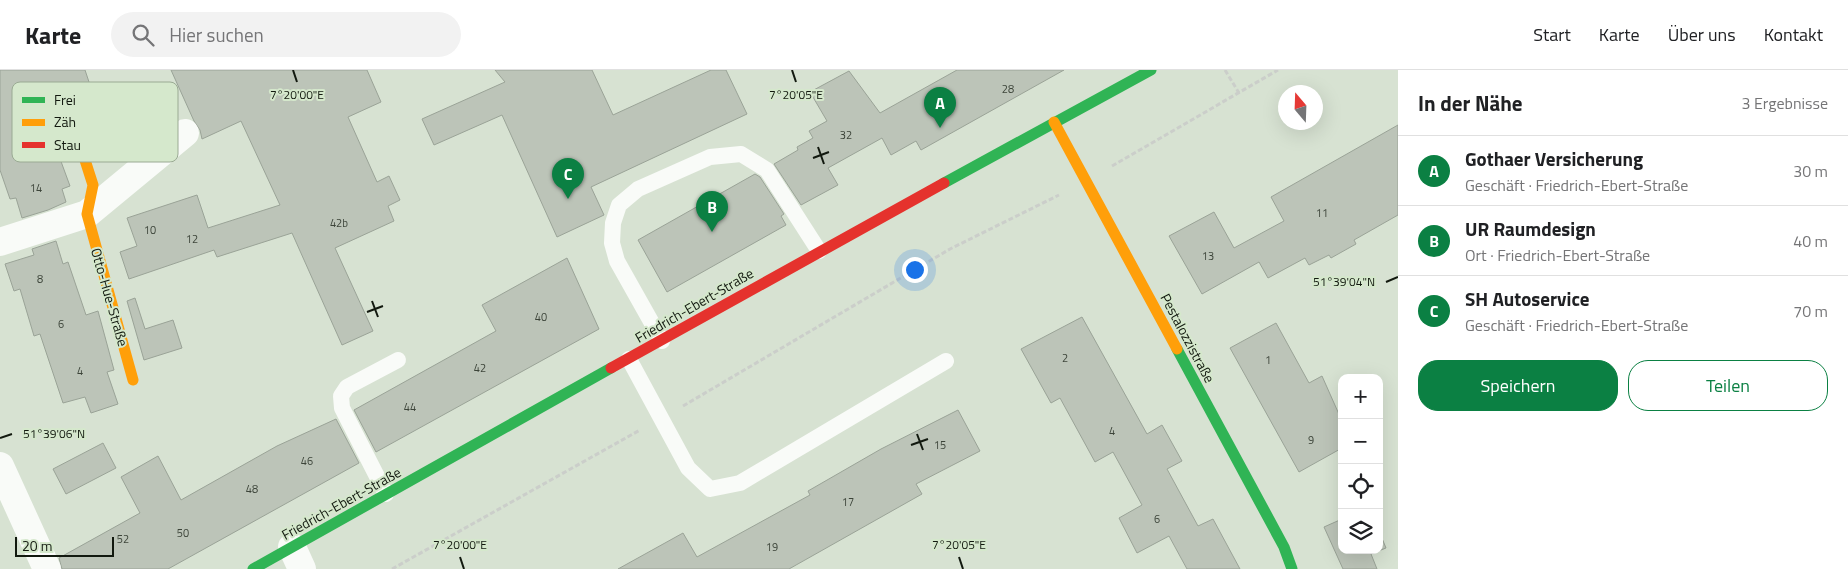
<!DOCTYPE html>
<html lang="de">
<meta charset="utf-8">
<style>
body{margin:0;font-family:"Titillium Web",sans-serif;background:#f2f2f2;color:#202124}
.controls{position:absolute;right:15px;bottom:15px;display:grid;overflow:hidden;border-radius:10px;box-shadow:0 5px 20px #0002}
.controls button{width:45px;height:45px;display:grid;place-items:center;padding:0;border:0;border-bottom:1px solid #e0e0e0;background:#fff;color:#202124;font:25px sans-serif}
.compass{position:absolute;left:1278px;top:15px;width:45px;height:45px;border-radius:50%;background:#fff;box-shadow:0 5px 20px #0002;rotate:341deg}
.scale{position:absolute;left:15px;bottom:12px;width:99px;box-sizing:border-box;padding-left:5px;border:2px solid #12190f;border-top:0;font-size:14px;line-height:18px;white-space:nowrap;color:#12190f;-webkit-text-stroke:4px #d5e8cc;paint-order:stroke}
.you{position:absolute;left:914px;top:199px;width:18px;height:18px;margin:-12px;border:4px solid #fff;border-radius:50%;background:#1a73e8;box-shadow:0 0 0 8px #1a73e833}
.badge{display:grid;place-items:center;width:32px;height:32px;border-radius:50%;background:#0b8043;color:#fff;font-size:16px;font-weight:700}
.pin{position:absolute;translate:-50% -41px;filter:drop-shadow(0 1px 2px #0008)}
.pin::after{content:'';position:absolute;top:26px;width:18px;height:15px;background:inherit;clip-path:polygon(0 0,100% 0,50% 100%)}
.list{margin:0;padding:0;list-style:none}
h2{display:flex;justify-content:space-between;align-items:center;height:65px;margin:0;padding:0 20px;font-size:21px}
h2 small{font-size:16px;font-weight:400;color:#757577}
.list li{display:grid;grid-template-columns:32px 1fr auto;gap:15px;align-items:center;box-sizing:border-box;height:70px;padding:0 20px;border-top:1px solid #e0e0e0}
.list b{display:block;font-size:19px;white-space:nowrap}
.list p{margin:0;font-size:16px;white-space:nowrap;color:#757577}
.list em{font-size:16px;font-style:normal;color:#757577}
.actions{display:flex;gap:10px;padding:15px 20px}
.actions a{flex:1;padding:11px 0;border:1px solid #0b8043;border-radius:20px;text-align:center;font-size:18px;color:#0b8043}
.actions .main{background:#0b8043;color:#fff}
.icon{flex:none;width:28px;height:28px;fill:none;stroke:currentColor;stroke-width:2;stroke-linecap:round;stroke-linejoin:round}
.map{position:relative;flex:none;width:1398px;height:499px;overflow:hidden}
header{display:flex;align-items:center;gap:30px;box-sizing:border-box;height:70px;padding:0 25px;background:#fff;border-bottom:1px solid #e0e0e0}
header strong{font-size:24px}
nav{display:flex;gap:28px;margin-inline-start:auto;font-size:18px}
.search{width:350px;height:45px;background:#f2f2f2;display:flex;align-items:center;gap:12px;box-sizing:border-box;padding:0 18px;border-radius:28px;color:#757577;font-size:19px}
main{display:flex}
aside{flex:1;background:#fff}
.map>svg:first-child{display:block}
.building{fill:#bcc4b8;stroke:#9aa397}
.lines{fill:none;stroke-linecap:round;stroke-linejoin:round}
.path{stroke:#cbceca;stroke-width:3;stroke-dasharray:5 2.5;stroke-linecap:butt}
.lane{stroke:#f9fbf8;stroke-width:16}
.street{stroke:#f9fbf8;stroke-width:28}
.fast{stroke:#30b455;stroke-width:11}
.slow{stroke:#ff9f0a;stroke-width:11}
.jam{stroke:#e5322d;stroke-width:11}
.ticks{fill:none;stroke:#12190f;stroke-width:2}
.labels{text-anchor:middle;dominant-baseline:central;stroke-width:4;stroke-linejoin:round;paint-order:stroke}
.number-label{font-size:11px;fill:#3c4439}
.street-label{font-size:14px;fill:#12190f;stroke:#d5e8cc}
.key{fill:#d5e8cc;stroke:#9aaa93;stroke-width:1}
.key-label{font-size:14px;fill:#12190f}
.ticks-label{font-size:12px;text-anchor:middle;fill:#12190f;stroke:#d5e8cc;stroke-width:4;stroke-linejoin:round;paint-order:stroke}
</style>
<header>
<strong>Karte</strong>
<div class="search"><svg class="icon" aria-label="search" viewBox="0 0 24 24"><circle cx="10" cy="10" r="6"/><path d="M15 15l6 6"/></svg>Hier suchen</div>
<nav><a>Start</a><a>Karte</a><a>Über uns</a><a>Kontakt</a></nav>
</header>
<main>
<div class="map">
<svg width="1398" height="499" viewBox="0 0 1398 499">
<rect width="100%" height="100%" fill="#d7e2d2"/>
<g class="building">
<polygon points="0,0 85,0 105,60 93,64 83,32 78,25 71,22 63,22 57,26 53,33 53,41 63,73 58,75 61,86 59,86 70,116 62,119 66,132 48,140 22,148 16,128 10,129 0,100"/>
<polygon points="171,0 367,0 381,32 348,47 377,112 389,106 400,130 388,136 394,151 335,178 373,261 342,275 292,163 217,187 214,180 129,209 120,182 137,176 127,148 197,125 208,158 280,135 241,51 202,69 200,60 194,51"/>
<polygon points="495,0 592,0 613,45 711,0 726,0 747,44 591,117 604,145 557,167 502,45 434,75 422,49 505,12"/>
<polygon points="957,0 1064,0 921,80 916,71 891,85 882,68 828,98 838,115 801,135 774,94 798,80 797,77 813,68 809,61 827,51 810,22 849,1 880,43"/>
<polygon points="1398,55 1398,145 1354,170 1356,174 1331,188 1329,185 1309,195 1305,188 1268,208 1259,192 1202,224 1169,166 1214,142 1234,178 1284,151 1271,127"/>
<polygon points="755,104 760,107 784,144 781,146 786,155 667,222 638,170"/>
<polygon points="56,171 63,194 68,192 86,245 98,241 114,300 107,302 118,334 91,343 85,327 63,333 40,264 34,266 20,219 14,221 5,194 34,185 32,179"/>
<polygon points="567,188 599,259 376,382 354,340 496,261 482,235"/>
<polygon points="135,228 145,259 173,250 182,278 144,290 127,231"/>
<polygon points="1082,247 1147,364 1162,355 1182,391 1167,399 1198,456 1213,449 1240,499 1187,499 1169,466 1137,483 1119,448 1142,435 1113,382 1095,392 1060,328 1051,333 1021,279"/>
<polygon points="1276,253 1309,313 1322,306 1342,351 1342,378 1299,402 1230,278"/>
<polygon points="958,340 980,381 916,414 922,424 789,499 618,499 683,463 697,487 810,425 808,421 881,379"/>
<polygon points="336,349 359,393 168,499 62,499 59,488 140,443 121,407 158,386 181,430 277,376"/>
<polygon points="103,373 116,398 66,424 53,399"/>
<polygon points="1342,449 1342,480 1379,480 1379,461 1386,478 1371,484 1377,499 1343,499 1324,457"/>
</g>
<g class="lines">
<g class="path">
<polyline points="1225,0 1239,23"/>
<polyline points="1112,96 1278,0"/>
<polyline points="683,336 950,179 1059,125"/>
<polyline points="392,499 640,360"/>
</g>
<g class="lane">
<polyline points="662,271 617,191 612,173 613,153 619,135 638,119 710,87 741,84 767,100 819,181"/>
<polyline points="629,289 688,398 710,419 740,413 946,291"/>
<polyline points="386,424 342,338 341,326 347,317 398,290"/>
</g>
<g class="street">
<polyline points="0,172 87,144 185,63"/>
<polyline points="0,396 47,499"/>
<polyline points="292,477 302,499"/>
</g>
<g class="fast">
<polyline points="944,113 1151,0"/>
<polyline points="1177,279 1284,477 1292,499"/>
<polyline points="253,499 611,298"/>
</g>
<g class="slow">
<polyline points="68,37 93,115 87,144 133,310"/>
<polyline points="1054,52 1177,279"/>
</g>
<polyline class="jam" points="611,298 944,113"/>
</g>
<path class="ticks" d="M293,0L297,12M792,0L796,12M818,77L824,94M813,88L829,82M1386,212L1398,207M372,231L378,247M367,242L383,236M917,364L923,380M0,368L12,364M911,375L928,369M460,487L464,499M959,487L963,499"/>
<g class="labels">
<g class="number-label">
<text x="1008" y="19">28</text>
<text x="846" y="65">32</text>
<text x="36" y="118">14</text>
<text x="1322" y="143">11</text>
<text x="339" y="153">42b</text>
<text x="150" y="160">10</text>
<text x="192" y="169">12</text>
<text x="1208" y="186">13</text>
<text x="40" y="209">8</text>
<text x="541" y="247">40</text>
<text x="61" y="254">6</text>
<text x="1065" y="288">2</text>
<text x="1268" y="290">1</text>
<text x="480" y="298">42</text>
<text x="80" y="301">4</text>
<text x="410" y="337">44</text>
<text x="1112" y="361">4</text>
<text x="1311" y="370">9</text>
<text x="940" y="375">15</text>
<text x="307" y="391">46</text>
<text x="252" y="419">48</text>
<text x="848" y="432">17</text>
<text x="1157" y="449">6</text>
<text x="183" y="463">50</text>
<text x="123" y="469">52</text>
<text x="772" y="477">19</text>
</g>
<g class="street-label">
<text transform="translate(110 227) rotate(74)">Otto-Hue-Straße</text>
<text transform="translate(694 235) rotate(-30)">Friedrich-Ebert-Straße</text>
<text transform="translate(1188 268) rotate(62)">Pestalozzistraße</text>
<text transform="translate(341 433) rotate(-29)">Friedrich-Ebert-Straße</text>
</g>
</g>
<rect x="12" y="12" width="166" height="80" rx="8" class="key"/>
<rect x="22" y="27" width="23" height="6" fill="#30b455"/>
<rect x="22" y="49" width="23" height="7" fill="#ff9f0a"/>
<rect x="22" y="72" width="23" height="6" fill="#e5322d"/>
<g class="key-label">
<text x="54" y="35">Frei</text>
<text x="54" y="57">Zäh</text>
<text x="54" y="80">Stau</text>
</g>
<g class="ticks-label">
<text x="297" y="29">7°20'00"E</text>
<text x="796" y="29">7°20'05"E</text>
<text x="1344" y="216">51°39'04"N</text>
<text x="54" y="368">51°39'06"N</text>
<text x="460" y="479">7°20'00"E</text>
<text x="959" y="479">7°20'05"E</text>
</g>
</svg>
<div class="controls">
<button>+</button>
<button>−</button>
<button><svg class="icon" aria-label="locate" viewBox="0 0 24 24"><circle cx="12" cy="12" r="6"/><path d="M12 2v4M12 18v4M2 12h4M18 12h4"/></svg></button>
<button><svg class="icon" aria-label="layers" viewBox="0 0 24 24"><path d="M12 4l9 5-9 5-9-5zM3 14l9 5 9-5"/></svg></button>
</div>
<svg class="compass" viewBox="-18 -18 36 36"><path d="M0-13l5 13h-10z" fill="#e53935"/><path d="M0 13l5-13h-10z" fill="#757577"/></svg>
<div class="scale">20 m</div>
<div class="you"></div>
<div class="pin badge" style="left:940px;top:58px">A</div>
<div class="pin badge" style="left:712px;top:162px">B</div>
<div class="pin badge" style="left:568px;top:129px">C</div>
</div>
<aside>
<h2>In der Nähe<small>3 Ergebnisse</small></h2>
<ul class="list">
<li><span class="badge">A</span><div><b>Gothaer Versicherung</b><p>Geschäft · Friedrich-Ebert-Straße</p></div><em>30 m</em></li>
<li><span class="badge">B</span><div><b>UR Raumdesign</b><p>Ort · Friedrich-Ebert-Straße</p></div><em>40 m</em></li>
<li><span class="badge">C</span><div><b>SH Autoservice</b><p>Geschäft · Friedrich-Ebert-Straße</p></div><em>70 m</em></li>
</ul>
<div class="actions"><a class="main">Speichern</a><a>Teilen</a></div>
</aside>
</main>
